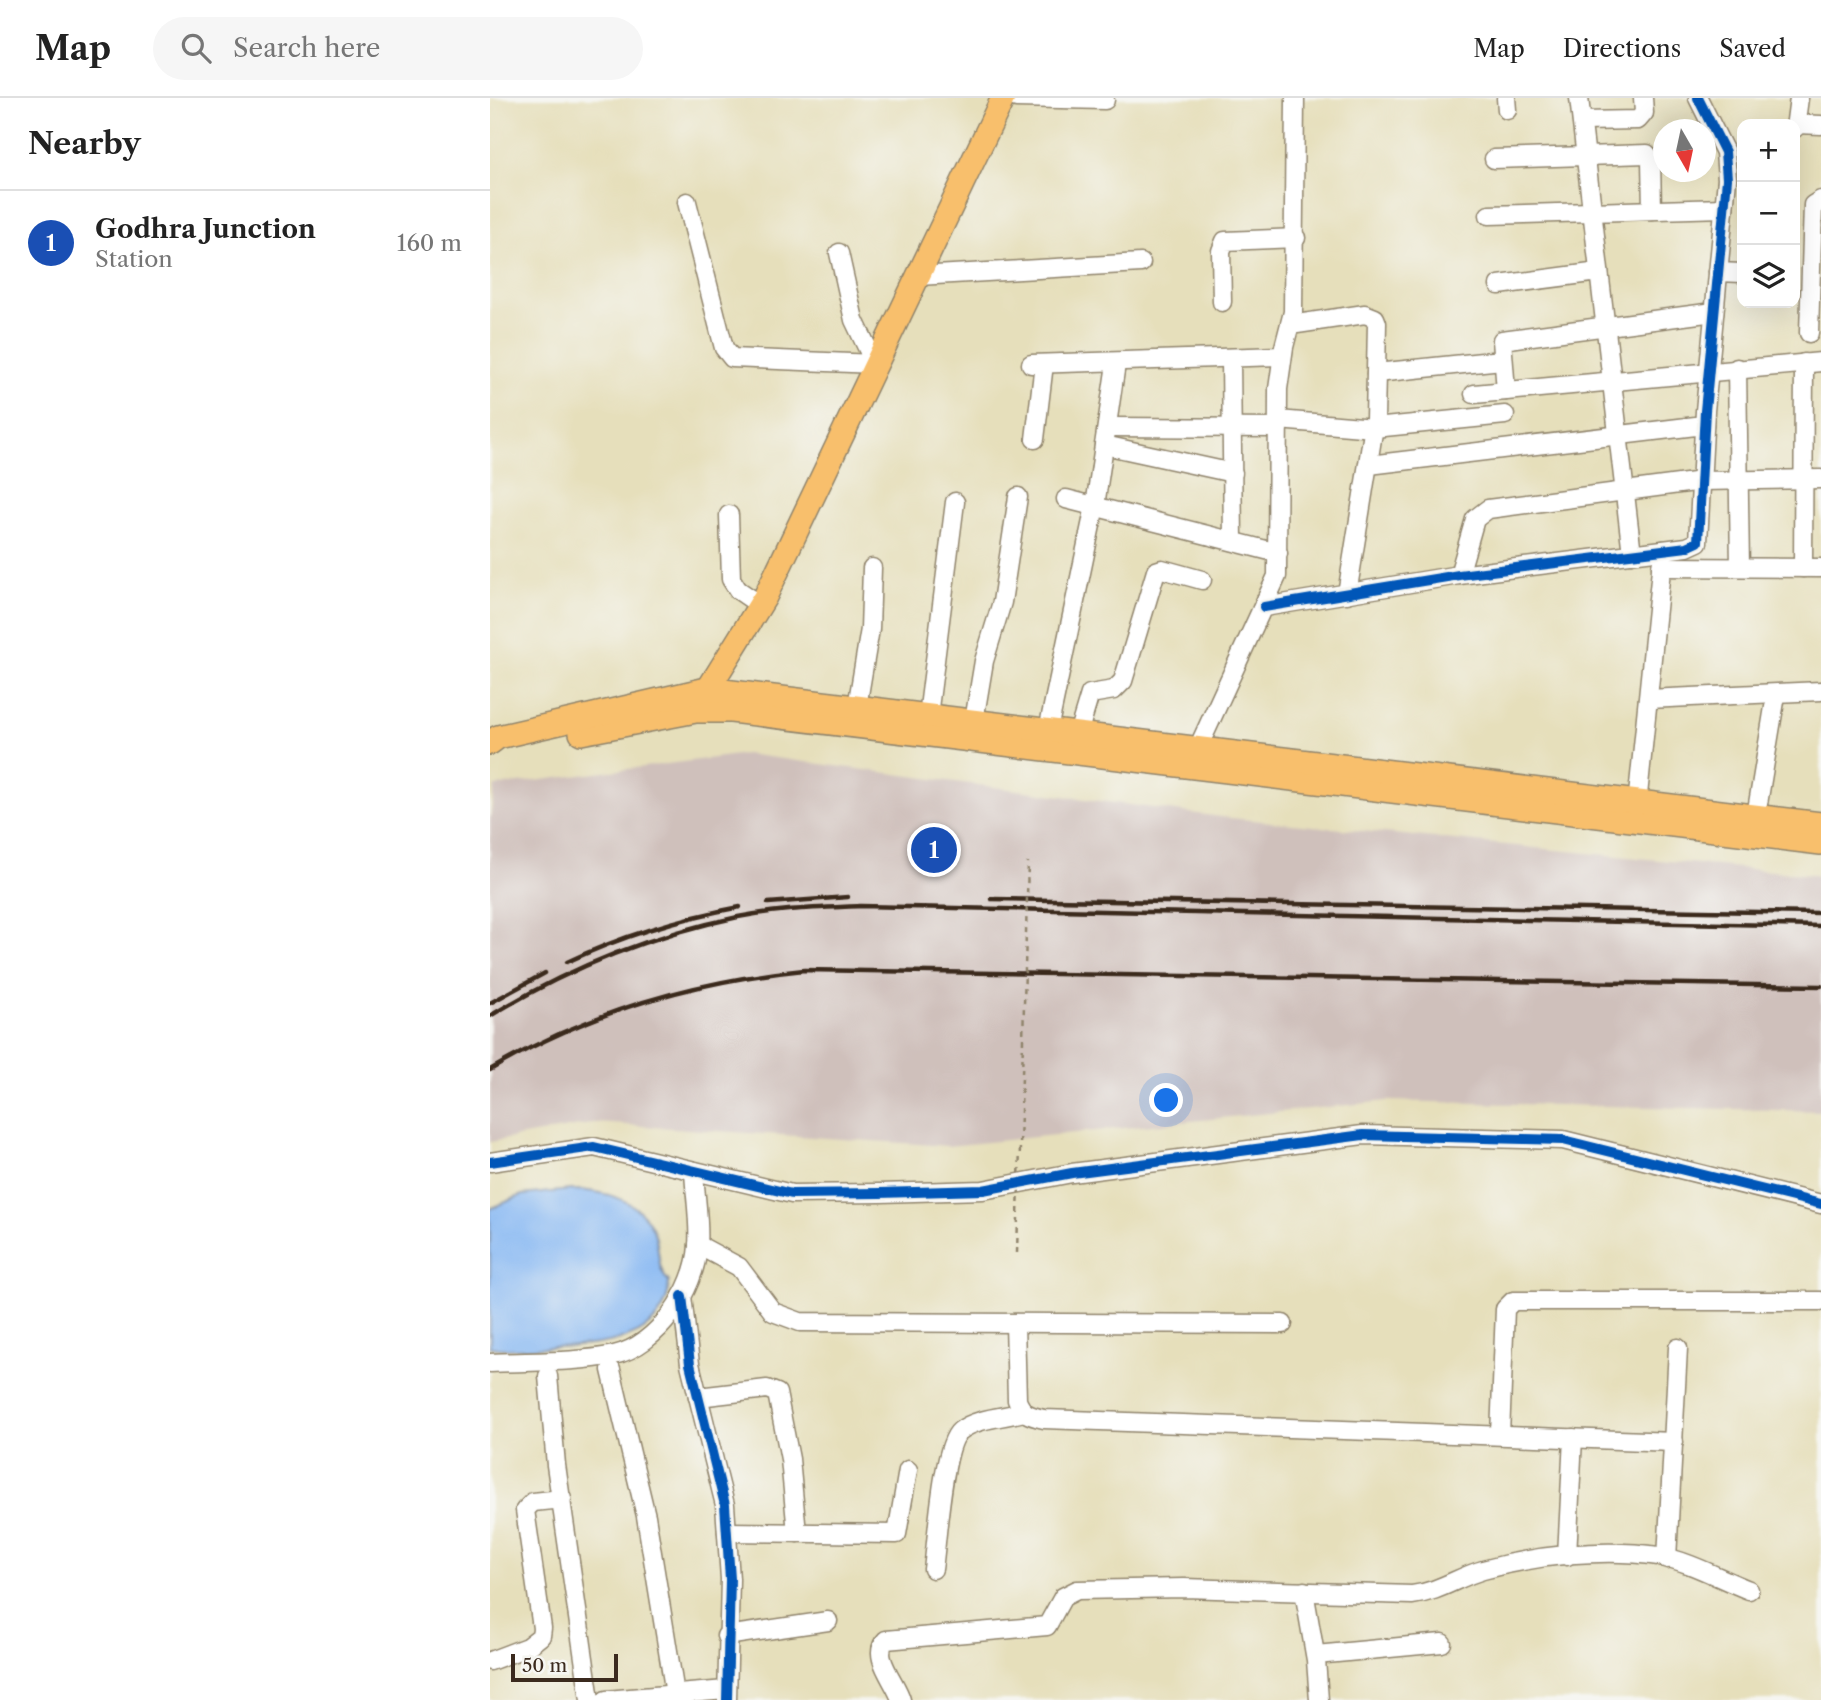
<!DOCTYPE html>
<meta charset="utf-8">
<style>
body{margin:0;font-family:"Libre Caslon Text",serif;background:#f6f6f6;color:#222}
.controls{position:absolute;right:21px;top:21px;display:grid;overflow:hidden;border-radius:14px;box-shadow:0 7px 28px #0002}
.controls button{width:63px;height:63px;display:grid;place-items:center;padding:0;border:0;border-bottom:2px solid #e0e0e0;background:#fff;color:#222;font:35px sans-serif}
.compass{position:absolute;left:1163px;top:21px;width:63px;height:63px;border-radius:50%;background:#fff;box-shadow:0 7px 28px #0002;rotate:171deg}
.scale{position:absolute;left:21px;bottom:18px;width:107px;box-sizing:border-box;padding-left:7px;border:4px solid #3b2a1e;border-top:0;font-size:19px;line-height:24px;white-space:nowrap;color:#3b2a1e;-webkit-text-stroke:5px #f6f6f2;paint-order:stroke}
.you{position:absolute;left:677px;top:1003px;width:24px;height:24px;margin:-18px;border:5px solid #fff;border-radius:50%;background:#1a73e8;box-shadow:0 0 0 10px #1a73e833}
.badge{display:grid;place-items:center;width:46px;height:46px;border-radius:50%;background:#c8321e;color:#fff;font-size:23px;font-weight:700}
.pin{position:absolute;translate:-50% -50%;border:4px solid #fff;box-shadow:0 2px 7px #0006}
.list{margin:0;padding:0;list-style:none}
h2{display:flex;justify-content:space-between;align-items:center;height:91px;margin:0;padding:0 28px;font-size:30px}
h2 small{font-size:23px;font-weight:400;color:#767676}
.list li{display:grid;grid-template-columns:46px 1fr auto;gap:21px;align-items:center;box-sizing:border-box;height:105px;padding:0 28px;border-top:2px solid #e0e0e0}
.list b{display:block;font-size:26px;white-space:nowrap}
.list p{margin:0;font-size:23px;white-space:nowrap;color:#767676}
.list em{font-size:23px;font-style:normal;color:#767676}
.icon{flex:none;width:38px;height:38px;fill:none;stroke:currentColor;stroke-width:2;stroke-linecap:round;stroke-linejoin:round}
.map{position:relative;flex:none;width:1331px;height:1602px;overflow:hidden}
header{display:flex;align-items:center;gap:42px;box-sizing:border-box;height:98px;padding:0 35px;background:#fff;border-bottom:2px solid #e0e0e0}
header strong{font-size:33px}
nav{display:flex;gap:38px;margin-inline-start:auto;font-size:24px}
.search{width:490px;height:63px;background:#f6f6f6;display:flex;align-items:center;gap:18px;box-sizing:border-box;padding:0 24px;border-radius:38px;color:#767676;font-size:26px}
main{display:flex}
aside{flex:1;background:#fff}
.map>svg:first-child{display:block}
.industrial{fill:#cfc0bb}
.water{fill:#87b8f3;stroke:#617188;stroke-width:2}
.lines{fill:none;stroke-linecap:round;stroke-linejoin:round}
.minor-casing{stroke:#90846c;stroke-width:21}
.major-casing{stroke:#90846c;stroke-width:26}
.minor{stroke:#fff;stroke-width:18}
.major{stroke:#f8bf6c;stroke-width:23}
.rail{stroke:#3b2a1e;stroke-width:4.5}
.path-bridge{stroke:#90846c;stroke-width:2.5;stroke-dasharray:5 5;stroke-linecap:butt}
.cycleway-casing{stroke:#f6f6f2;stroke-width:15}
.cycleway{stroke:#0057b8;stroke-width:10}
</style>
<header>
<strong>Map</strong>
<div class="search"><svg class="icon" aria-label="search" viewBox="0 0 24 24"><circle cx="10" cy="10" r="6"/><path d="M15 15l6 6"/></svg>Search here</div>
<nav><a>Map</a><a>Directions</a><a>Saved</a></nav>
</header>
<main>
<aside>
<h2>Nearby<small></small></h2>
<ul class="list">
<li><span class="badge" style="background:#1a4fb4">1</span><div><b>Godhra Junction</b><p>Station</p></div><em>160 m</em></li>
</ul>
</aside>
<div class="map">
<svg width="1331" height="1602" viewBox="0 0 1331 1602">
<rect width="100%" height="100%" fill="#f6f6f2"/>
<filter id="ink" filterUnits="userSpaceOnUse"><feTurbulence type="fractalNoise" baseFrequency=".0143" numOctaves="2"/><feDisplacementMap in="SourceGraphic" scale="14" xChannelSelector="R" yChannelSelector="G"/><feConvolveMatrix kernelMatrix="1 2 1 2 8 2 1 2 1" color-interpolation-filters="sRGB"/></filter>
<filter id="wash" filterUnits="userSpaceOnUse"><feTurbulence type="fractalNoise" baseFrequency=".00686" numOctaves="4" result="noise"/><feDisplacementMap in="SourceGraphic" scale="28" xChannelSelector="R" yChannelSelector="G"/><feGaussianBlur stdDeviation="1.57" result="paint"/><feColorMatrix in="noise" values="0 0 0 0 0 0 0 0 0 0 0 0 0 0 0 0 0 1.4 0 .05"/><feComposite in="paint" operator="in"/></filter>
<g filter="url(#wash)">
<rect width="100%" height="100%" fill="#e6dfbb"/>
<polygon class="industrial" points="255,656 731,719 1331,778 1331,1013 897,1003 458,1048 106,1025 0,1044 0,721 5,688"/>
<path class="water" d="M81,1092C112,1092 151,1101 164,1134C171,1152 165,1169 179,1184C178,1246 106,1248 60,1249C40,1250 20,1253 0,1249V1111L32,1097Z"/>
</g>
<g filter="url(#ink)">
<g class="lines">
<defs>
<g id="minor">
<polyline points="526,0 615,2"/>
<polyline points="1016,0 1017,12"/>
<polyline points="1089,0 1142,456"/>
<polyline points="1092,23 1148,22 1154,15 1153,0"/>
<polyline points="1306,26 1331,27"/>
<polyline points="1305,30 1309,0"/>
<polyline points="1004,61 1157,56 1161,61 1162,112"/>
<polyline points="197,104 234,250 242,260 385,266 364,222 349,155"/>
<polyline points="999,117 1234,110"/>
<polyline points="1228,174 1252,175"/>
<polyline points="428,178 651,165"/>
<polyline points="1009,187 1109,174"/>
<polyline points="732,204 731,153 735,143 806,140"/>
<polyline points="800,227 875,216 885,220 887,225 885,322 857,496"/>
<polyline points="1319,235 1323,107 1331,102"/>
<polyline points="741,261 743,443"/>
<polyline points="541,266 792,258"/>
<polyline points="1247,270 1250,469"/>
<polyline points="886,275 1012,262"/>
<polyline points="1016,293 1012,242 1224,214"/>
<polyline points="984,296 1331,264"/>
<polyline points="788,322 884,330 1015,317"/>
<polyline points="617,329 788,330"/>
<polyline points="545,341 554,266"/>
<polyline points="614,347 743,375"/>
<polyline points="879,367 1214,327"/>
<polyline points="576,401 788,455"/>
<polyline points="239,417 241,481 248,492 270,507"/>
<polyline points="1171,469 1331,470"/>
<polyline points="1313,470 1314,265"/>
<polyline points="969,477 985,421 998,411 1212,383 1331,381"/>
<polyline points="774,509 969,477 1197,449 1208,444 1215,313 1237,81 1235,54 1208,0"/>
<polyline points="1158,601 1331,593"/>
<polyline points="367,609 380,531 382,470"/>
<polyline points="438,618 465,404"/>
<polyline points="484,623 494,563 512,504 528,399"/>
<polyline points="558,632 605,408 626,266"/>
<polyline points="588,636 600,596 624,592 633,583 666,473 672,471 712,482"/>
<polyline points="707,660 708,650 787,478 788,291 794,249 803,214 805,0"/>
<polyline points="1146,717 1173,452"/>
<polyline points="1266,718 1286,597"/>
<polyline points="0,1064 104,1049 302,1096 390,1095 493,1092 582,1075 873,1037 1073,1042 1331,1106"/>
<polyline points="208,1147 249,1169 283,1214 310,1224 793,1226"/>
<polyline points="192,1198 200,1266 235,1407 240,1481 237,1602"/>
<path d="M525,1225L527,1302C532,1316 540,1318 554,1321L1184,1344"/>
<path d="M0,1265C40,1263 84,1265 124,1257C168,1247 205,1192 208,1148C210,1124 205,1097 204,1073"/>
<polyline points="121,1272 156,1418 185,1596"/>
<polyline points="58,1278 66,1367 100,1602"/>
<polyline points="208,1299 277,1291 287,1295 300,1361 307,1435"/>
<polyline points="1010,1337 1015,1211 1023,1203 1331,1203"/>
<polyline points="237,1434 407,1436 418,1372"/>
<polyline points="1077,1458 1083,1340"/>
<polyline points="1177,1461 1188,1250"/>
<path d="M443,1471C447,1445 452,1348 470,1333C485,1320 516,1319 534,1314"/>
<polyline points="814,1493 826,1562 829,1602"/>
<polyline points="236,1538 338,1523"/>
<polyline points="826,1557 952,1545"/>
<polyline points="0,1563 37,1549 51,1538 52,1530 35,1412 43,1404 72,1401"/>
<polyline points="116,1602 236,1592"/>
<path d="M411,1602C407,1585 380,1558 396,1542L557,1528L573,1499L587,1492L694,1490L922,1497C949,1494 968,1479 993,1472C1047,1457 1113,1450 1169,1458C1199,1463 1230,1481 1259,1492"/>
</g>
<g id="major">
<polyline points="212,601 275,499 513,0"/>
<polyline points="91,635 206,613 241,613 1331,745"/>
<polyline points="0,645 8,639 217,591 1331,726"/>
</g>
</defs>
<use href="#minor" class="minor-casing"/>
<use href="#major" class="major-casing"/>
<use href="#minor" class="minor"/>
<use href="#major" class="major"/>
<g class="rail">
<polyline points="501,801 1331,815"/>
<polyline points="278,805 358,799"/>
<path d="M77,864C132,838 191,820 250,809"/>
<polyline points="0,905 55,875"/>
<path d="M0,918C75,872 161,837 248,819C288,811 329,810 370,808L1331,828"/>
<path d="M0,972C96,915 203,883 314,872L1331,888"/>
</g>
<polyline class="path-bridge" points="527,1155 538,764"/>
<defs>
<g id="cycleway">
<polyline points="774,509 969,477 1197,449 1208,444 1215,313 1237,81 1235,54 1208,0"/>
<polyline points="0,1064 104,1049 302,1096 390,1095 493,1092 582,1075 873,1037 1073,1042 1331,1106"/>
<polyline points="192,1198 200,1266 235,1407 240,1481 237,1602"/>
</g>
</defs>
<use href="#cycleway" class="cycleway-casing"/>
<use href="#cycleway" class="cycleway"/>
</g>
</g>
</svg>
<div class="controls">
<button>+</button>
<button>−</button>
<button><svg class="icon" aria-label="layers" viewBox="0 0 24 24"><path d="M12 4l9 5-9 5-9-5zM3 14l9 5 9-5"/></svg></button>
</div>
<svg class="compass" viewBox="-18 -18 36 36"><path d="M0-13l5 13h-10z" fill="#e53935"/><path d="M0 13l5-13h-10z" fill="#767676"/></svg>
<div class="scale">50 m</div>
<div class="you"></div>
<div class="pin badge" style="left:444px;top:752px;background:#1a4fb4">1</div>
</div>
</main>
